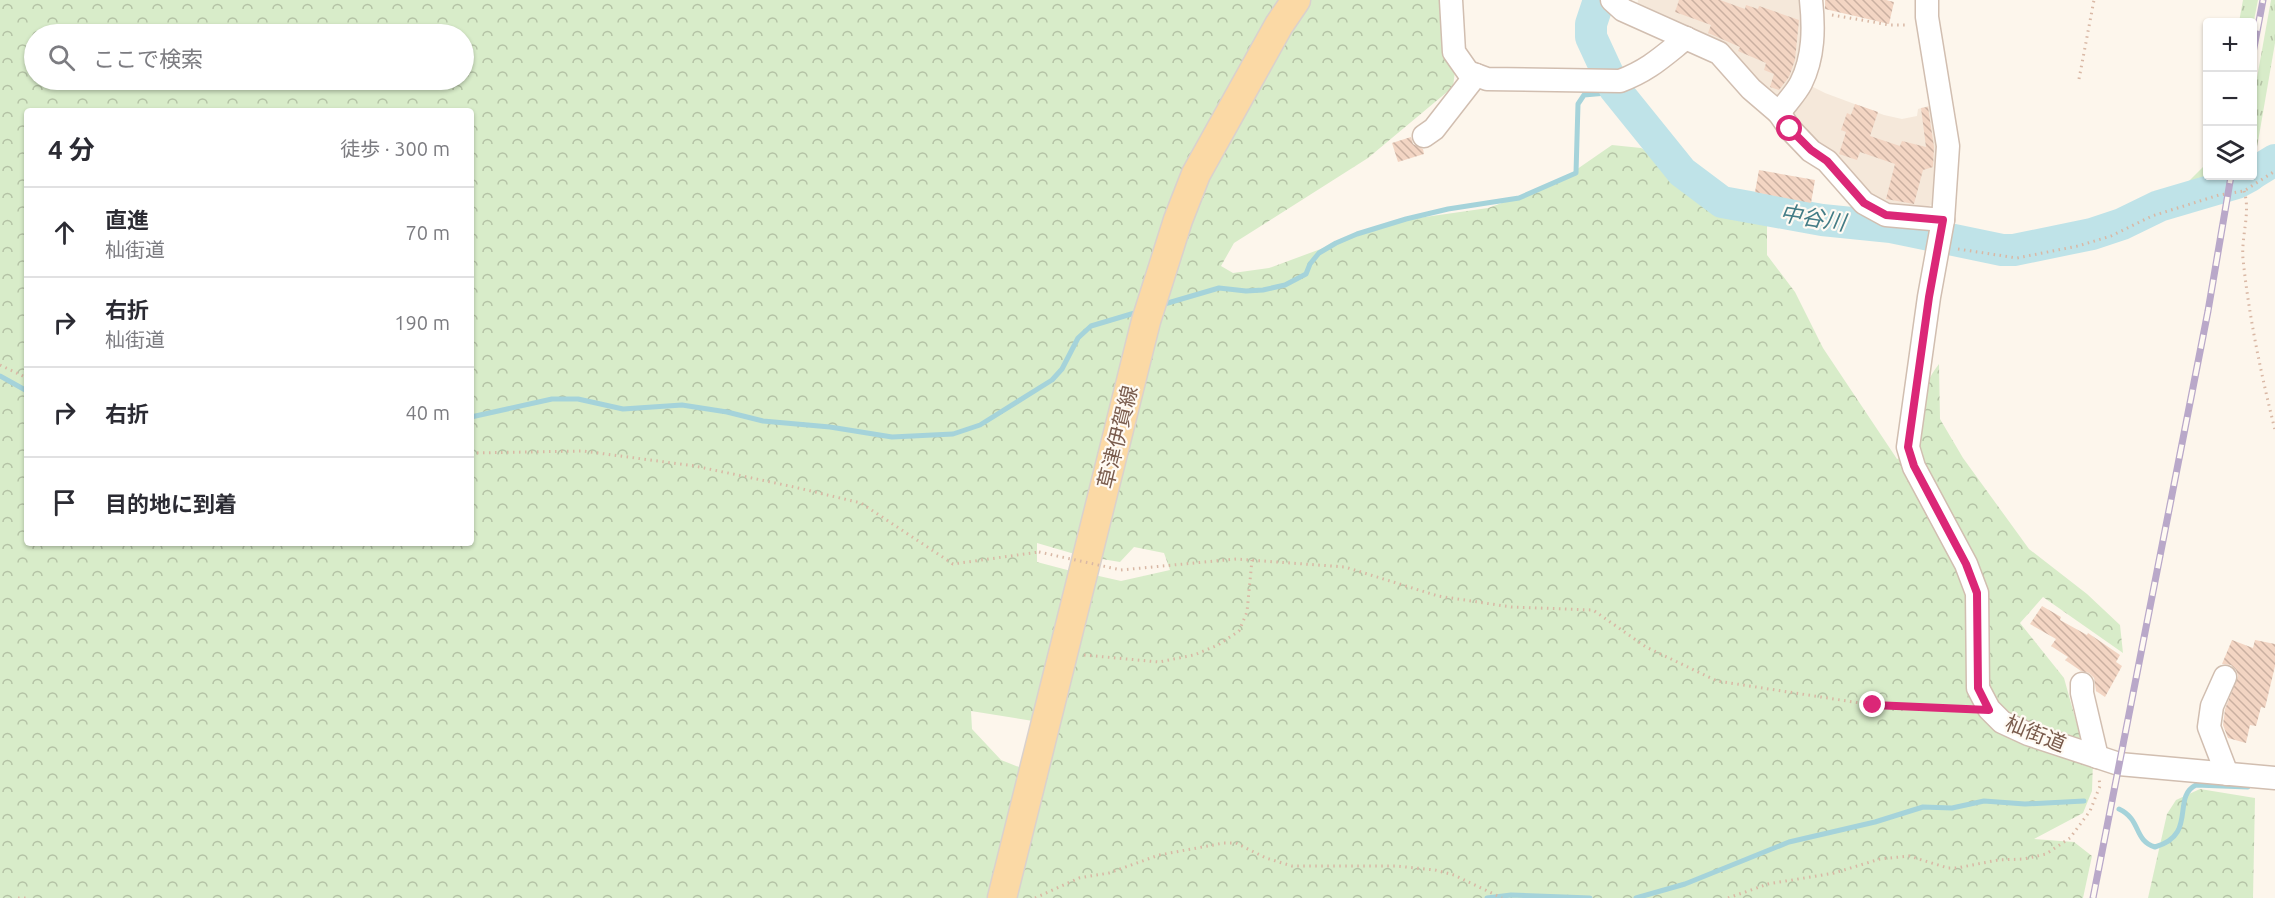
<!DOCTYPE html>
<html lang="ja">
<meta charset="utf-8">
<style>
body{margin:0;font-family:Ubuntu,"Noto Sans JP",sans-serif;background:#f7f7f7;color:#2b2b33}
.controls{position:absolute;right:18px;top:18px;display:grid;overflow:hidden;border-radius:6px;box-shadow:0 2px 4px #0004}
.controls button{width:54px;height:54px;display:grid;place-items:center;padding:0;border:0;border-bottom:2px solid #e1e1e2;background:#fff;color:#2b2b33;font:30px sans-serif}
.stop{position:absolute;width:18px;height:18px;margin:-14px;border:4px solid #db2777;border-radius:50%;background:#fff}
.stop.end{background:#db2777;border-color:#fff;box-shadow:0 2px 6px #0008}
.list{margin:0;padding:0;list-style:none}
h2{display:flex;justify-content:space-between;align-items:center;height:78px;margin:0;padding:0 24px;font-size:26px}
h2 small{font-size:20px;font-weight:400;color:#7c7c81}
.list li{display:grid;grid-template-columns:39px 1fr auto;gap:18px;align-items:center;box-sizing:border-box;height:90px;padding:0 24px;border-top:2px solid #e1e1e2}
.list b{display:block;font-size:22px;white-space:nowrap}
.list p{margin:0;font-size:20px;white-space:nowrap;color:#7c7c81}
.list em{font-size:20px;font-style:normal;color:#7c7c81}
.icon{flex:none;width:33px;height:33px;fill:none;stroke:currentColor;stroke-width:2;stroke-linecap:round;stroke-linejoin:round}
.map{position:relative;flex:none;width:2275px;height:898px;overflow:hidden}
.search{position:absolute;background:#fff;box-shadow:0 2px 4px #0004;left:24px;top:24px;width:450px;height:66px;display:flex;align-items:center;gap:15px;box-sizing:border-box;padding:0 21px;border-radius:33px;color:#7c7c81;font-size:22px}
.panel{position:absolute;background:#fff;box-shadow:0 2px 4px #0004;left:24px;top:108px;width:450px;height:438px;border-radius:6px}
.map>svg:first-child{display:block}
.residential{fill:#f5e8da}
.grass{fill:url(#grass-tufts)}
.forest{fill:url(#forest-crowns);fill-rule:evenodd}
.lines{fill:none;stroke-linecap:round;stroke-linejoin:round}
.stream{stroke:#a5d3da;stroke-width:5}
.river{stroke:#bfe3e8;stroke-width:32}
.building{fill:url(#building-back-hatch)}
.minor-casing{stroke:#d1beb0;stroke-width:25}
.major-casing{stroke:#dad1cd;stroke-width:31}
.path{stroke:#d9b8a5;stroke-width:3;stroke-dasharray:1.5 4.5;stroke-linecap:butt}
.minor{stroke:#fff;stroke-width:22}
.major{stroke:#fbd9a5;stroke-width:28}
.rail-casing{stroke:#b9a8c9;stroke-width:7}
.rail{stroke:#fffaf3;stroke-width:4.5;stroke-dasharray:14;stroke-linecap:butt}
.path-bridge{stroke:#d9b8a5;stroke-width:3;stroke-dasharray:1.5 4.5;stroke-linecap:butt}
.route{stroke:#db2777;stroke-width:8}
.labels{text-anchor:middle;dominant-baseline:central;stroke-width:4.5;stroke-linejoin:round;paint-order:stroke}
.street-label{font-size:21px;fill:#7a5c4d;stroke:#fffaf3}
.water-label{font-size:22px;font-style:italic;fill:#437c86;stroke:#fffaf3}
</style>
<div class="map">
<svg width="2275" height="898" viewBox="0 0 2275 898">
<defs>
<pattern id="grass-tufts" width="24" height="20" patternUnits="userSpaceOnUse" patternTransform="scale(1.5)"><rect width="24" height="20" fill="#d8ecc9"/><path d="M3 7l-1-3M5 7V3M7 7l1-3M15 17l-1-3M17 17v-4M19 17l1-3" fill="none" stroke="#b4c2a5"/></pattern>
<pattern id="forest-crowns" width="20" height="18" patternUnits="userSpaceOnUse" patternTransform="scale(1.5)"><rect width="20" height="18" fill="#d8ecc9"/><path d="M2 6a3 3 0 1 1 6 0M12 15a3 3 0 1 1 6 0" fill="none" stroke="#b4c2a5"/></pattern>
<pattern id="building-back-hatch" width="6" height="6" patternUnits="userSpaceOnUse" patternTransform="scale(1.5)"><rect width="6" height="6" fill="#f3d5c3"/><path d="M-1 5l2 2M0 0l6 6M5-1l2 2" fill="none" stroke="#cab0a1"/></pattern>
</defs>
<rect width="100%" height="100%" fill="#fdf6ec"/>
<g class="residential">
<polygon points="1638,0 1806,0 1804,62 1784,99 1770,95 1637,7"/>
<polygon points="1809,85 1825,93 1884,115 1902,119 1917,116 1918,109 1935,104 1941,158 1934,203 1917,214 1892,210 1866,194 1791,115"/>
</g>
<g class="grass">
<polygon points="2243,0 2258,0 2253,25 2252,22 2239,22"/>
<polygon points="2271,0 2275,0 2275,43 2255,159 2253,161 2253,100"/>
<polygon points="2207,163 2208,176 2222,176 2187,183"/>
</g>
<g class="forest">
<path d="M0,0H1445L1456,63L1453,87L1368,158L1234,243L1221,266L1233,273L1269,268L1397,221L1488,208L1557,183L1612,145L1641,148L1706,184L1742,192L1767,213V255L1795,292L1823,348L1897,459L1914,454C1918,422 1918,390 1939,364L1940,419L1963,458L2029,549L2087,594L2120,625L2123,653L2043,597L2020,623L2064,678L2081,739L2093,761L2092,791L2083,813L2034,839L2074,842L2092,856L2083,898H0ZM34,34H464V80H34ZM27,111H471V543H27ZM1037,543L1078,555L1120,562L1134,547L1164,553L1170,570L1121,581L1090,574L1024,769L1001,760L972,729L971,711L1033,721L1071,571L1037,562Z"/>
<polygon points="2200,789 2255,798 2253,898 2148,898 2167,814 2176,800"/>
</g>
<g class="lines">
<g class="stream">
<polyline points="1161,305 1219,288 1246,291 1263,290 1285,285 1306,274 1310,264 1319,253 1336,243 1357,234 1406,219 1448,209 1519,198 1576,173 1578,104 1584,95 1618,92"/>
<polyline points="0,376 27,391"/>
<polyline points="471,417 552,399 578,399 623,409 682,405 727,412 763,421 830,427 892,437 953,434 980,425 1052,380 1062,369 1078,338 1091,326 1138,312"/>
<path d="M2119,809C2142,820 2133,840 2155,847C2198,835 2171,797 2196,785L2248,787"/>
<polyline points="1487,898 1511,895 1590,898"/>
<polyline points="1636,898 1685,884 1789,842 1875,822 1923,807 1952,808 1984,801 2025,804 2084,801"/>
</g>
<g class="river">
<polyline points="1599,0 1591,24 1591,37 1615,89 1682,172 1722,202 1822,220 1891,227 2002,250 2014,250 2092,234 2122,224 2159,206 2237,183 2250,176"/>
<polyline points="2252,174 2275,160"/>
</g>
</g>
<g class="building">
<polygon points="1679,0 1720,0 1745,9 1746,5 1758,9 1759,6 1799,20 1795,60 1789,77 1779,90 1770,87 1774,74 1764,70 1766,63 1738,51 1740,47 1708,33 1711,25 1675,12"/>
<polygon points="1825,0 1886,0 1894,2 1889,24 1825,9"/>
<polygon points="1855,104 1878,112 1870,136 1900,146 1902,141 1926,147 1921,108 1928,107 1934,147 1933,167 1923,170 1914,204 1886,199 1895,164 1860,152 1857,160 1839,154 1846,132 1841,130 1847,113 1851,115"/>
<polygon points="1411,137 1413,144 1423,149 1424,154 1398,162 1392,143"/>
<polygon points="1759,170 1815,180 1811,203 1755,192"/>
<polygon points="2042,606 2061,617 2060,620 2087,635 2088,633 2120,655 2116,662 2122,666 2105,697 2096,691 2094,678 2089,673 2081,671 2065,660 2068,657 2051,646 2056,639 2030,624"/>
<polygon points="2232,640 2253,648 2255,640 2275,644 2275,666 2265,708 2261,707 2256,726 2250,725 2246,743 2228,738 2223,725 2225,709 2238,676 2236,670 2231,665 2222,664"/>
</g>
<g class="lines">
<defs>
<g id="minor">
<path d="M1451,0L1454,52L1468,72L1487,79L1620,81C1649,70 1662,57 1686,38"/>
<polyline points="1612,0 1623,10 1719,53 1751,89 1779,113 1790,129 1811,151 1827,161 1864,203 1886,215 1943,220"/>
<polyline points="1927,0 1927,17 1948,146 1943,220 1929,297 1908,447 1914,467 1966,564 1977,593 1978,688 1989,709 2002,722 2028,734 2119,764 2275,778"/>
<path d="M1779,113C1786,103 1796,93 1801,83C1814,57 1814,28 1811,0"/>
<polyline points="1424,136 1434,129 1476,75"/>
<polyline points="2225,677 2212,706 2209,727 2227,774"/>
<polyline points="2082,684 2082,693 2097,757"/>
</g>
<polyline id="major" points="1002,898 1146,321 1178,220 1196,174 1279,25 1296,0"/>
</defs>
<use href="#minor" class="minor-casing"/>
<use href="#major" class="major-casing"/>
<g class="path">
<polyline points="1832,15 1890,25 1909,25"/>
<polyline points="2079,79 2094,0"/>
<path d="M2244,191C2251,212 2241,236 2243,259C2249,317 2261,374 2275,430"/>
<polyline points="1958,249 2017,258 2078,246 2111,236 2152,216 2219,195 2244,191 2275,171"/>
<polyline points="0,365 27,378"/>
<polyline points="471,453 583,451 695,466 794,487 861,503 953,564 1039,552"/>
<polyline points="1121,570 1236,559 1345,567 1438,596 1511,607 1593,610 1646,647 1717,681 1873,705 1966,709"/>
<polyline points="1084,655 1159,662 1194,655 1218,645 1239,631 1247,612 1252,560"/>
<polyline points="18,898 26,898"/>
<polyline points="1035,898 1079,878 1109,873 1159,855 1224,843 1236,843 1266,858 1292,866 1396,866 1435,870 1454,875 1502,898"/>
<polyline points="1728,898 1768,884 1834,873 1880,859 1909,856 1948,868 1957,868 1998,860 2024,859 2046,854 2070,838 2090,811 2100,786 2099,778"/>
</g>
<use href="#minor" class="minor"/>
<use href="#major" class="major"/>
<defs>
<g id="rail">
<polyline points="2252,58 2263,0"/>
<polyline points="2093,898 2208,311 2231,176"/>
</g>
</defs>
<use href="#rail" class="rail-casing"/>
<use href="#rail" class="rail"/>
<polyline class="path-bridge" points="1039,552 1121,570"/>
</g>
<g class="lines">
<polyline class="route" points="1790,129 1811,150 1827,161 1864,203 1886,215 1943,220 1929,297 1908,447 1914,466 1966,564 1977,593 1978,688 1989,710 1873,705"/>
</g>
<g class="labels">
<g class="street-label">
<text transform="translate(1117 437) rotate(-76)">草津伊賀線</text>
<text transform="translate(2036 733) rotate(22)">杣街道</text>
</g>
<g class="water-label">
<text transform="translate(1813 217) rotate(9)">中谷川</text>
</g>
</g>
</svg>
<div class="controls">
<button>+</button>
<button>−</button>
<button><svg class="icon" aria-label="layers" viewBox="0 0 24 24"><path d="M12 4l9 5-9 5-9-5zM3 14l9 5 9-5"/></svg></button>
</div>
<div class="stop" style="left:1790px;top:129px"></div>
<div class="stop end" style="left:1873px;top:705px"></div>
<div class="search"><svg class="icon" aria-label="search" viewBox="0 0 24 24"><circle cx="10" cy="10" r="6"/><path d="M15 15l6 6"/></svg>ここで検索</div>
<section class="panel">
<h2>4 分<small>徒歩 · 300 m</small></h2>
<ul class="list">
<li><svg class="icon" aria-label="ahead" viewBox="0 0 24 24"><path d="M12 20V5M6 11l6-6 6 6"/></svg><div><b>直進</b><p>杣街道</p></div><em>70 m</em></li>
<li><svg class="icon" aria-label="right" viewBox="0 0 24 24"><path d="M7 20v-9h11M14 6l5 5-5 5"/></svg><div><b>右折</b><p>杣街道</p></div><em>190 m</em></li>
<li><svg class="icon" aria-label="right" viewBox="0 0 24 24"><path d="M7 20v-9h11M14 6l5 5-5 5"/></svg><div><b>右折</b></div><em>40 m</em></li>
<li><svg class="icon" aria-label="arrive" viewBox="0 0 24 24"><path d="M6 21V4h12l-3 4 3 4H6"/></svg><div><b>目的地に到着</b></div></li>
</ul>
</section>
</div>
